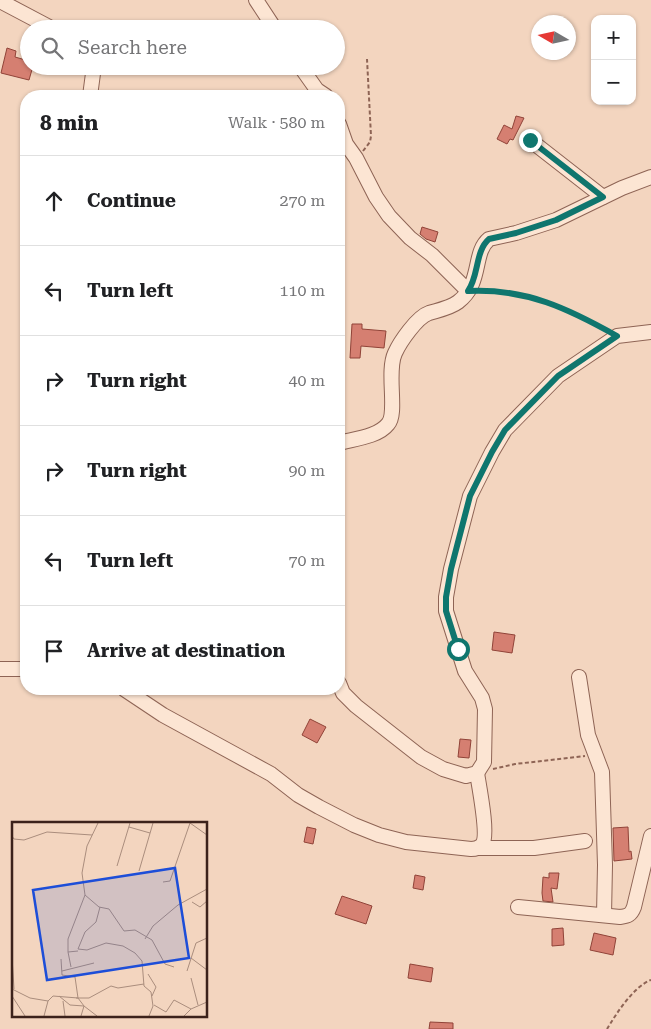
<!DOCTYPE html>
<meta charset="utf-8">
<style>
body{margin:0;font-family:"Roboto Serif",serif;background:#f2f2f2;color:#202124}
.controls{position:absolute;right:15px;top:15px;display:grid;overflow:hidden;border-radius:10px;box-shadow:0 1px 4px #0004}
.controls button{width:45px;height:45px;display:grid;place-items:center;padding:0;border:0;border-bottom:1px solid #e0e0e0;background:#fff;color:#202124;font:25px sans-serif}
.compass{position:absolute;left:531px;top:15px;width:45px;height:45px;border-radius:50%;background:#fff;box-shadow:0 1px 4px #0004;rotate:279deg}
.stop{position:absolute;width:15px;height:15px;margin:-11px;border:4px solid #0f766e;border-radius:50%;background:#fff}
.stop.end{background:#0f766e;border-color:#fff;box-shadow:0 1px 5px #0008}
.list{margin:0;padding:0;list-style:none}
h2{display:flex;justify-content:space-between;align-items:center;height:65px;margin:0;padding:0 20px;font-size:21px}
h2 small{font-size:16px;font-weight:400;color:#757577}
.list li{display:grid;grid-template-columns:32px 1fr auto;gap:15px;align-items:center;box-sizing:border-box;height:90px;padding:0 20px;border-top:1px solid #e0e0e0}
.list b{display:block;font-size:19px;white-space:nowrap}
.list em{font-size:16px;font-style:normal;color:#757577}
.icon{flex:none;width:28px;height:28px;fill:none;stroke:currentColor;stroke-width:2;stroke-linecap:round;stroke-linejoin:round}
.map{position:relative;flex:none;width:651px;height:1029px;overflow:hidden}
.search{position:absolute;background:#fff;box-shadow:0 1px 4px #0004;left:20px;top:20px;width:325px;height:55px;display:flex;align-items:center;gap:12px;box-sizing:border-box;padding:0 18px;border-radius:28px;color:#757577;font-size:19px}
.panel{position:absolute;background:#fff;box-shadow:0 1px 4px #0004;left:20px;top:90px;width:325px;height:605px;border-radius:20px}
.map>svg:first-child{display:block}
.building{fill:#d57f71;stroke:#904338}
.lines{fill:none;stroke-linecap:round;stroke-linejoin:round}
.minor-casing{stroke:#8e6455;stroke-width:16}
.path{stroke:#8e6455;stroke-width:2;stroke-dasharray:4 2.5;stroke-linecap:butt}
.minor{stroke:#fce5d3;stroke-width:14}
.route{stroke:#0f766e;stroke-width:6}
.inset-road{fill:none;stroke:#aa8d7d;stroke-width:1}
.view{fill:#1d4ed8;fill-opacity:0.15;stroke:#1d4ed8;stroke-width:2.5}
.inset-edge{fill:none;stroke:#3c221b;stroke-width:2.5}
</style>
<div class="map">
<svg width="651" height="1029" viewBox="0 0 651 1029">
<rect width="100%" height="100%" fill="#f3d5bf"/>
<g class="building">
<polygon points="7,48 16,51 15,57 29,61 29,66 33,66 29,80 1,73"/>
<polygon points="516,116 524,118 513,140 510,139 507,144 497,139 504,125 512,129"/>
<polygon points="422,227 438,232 435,242 426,239 420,234"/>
<polygon points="352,324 362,324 362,329 386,331 384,348 361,346 360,358 350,358"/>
<polygon points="494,632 515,635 512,653 492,650"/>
<polygon points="310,719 326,727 317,743 302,735"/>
<polygon points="460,739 471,740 469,758 458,757"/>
<polygon points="307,827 316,829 313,844 304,842"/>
<polygon points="628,827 629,852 631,851 632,859 614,861 613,828"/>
<polygon points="549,873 559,873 557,889 551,888 553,902 543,901 542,893 543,877 549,878"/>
<polygon points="415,875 425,877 423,890 413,888"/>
<polygon points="342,896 372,906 366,924 335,914"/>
<polygon points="563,928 564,945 552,946 552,929"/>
<polygon points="594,933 616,938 613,955 590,950"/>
<polygon points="410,964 433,968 431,982 408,978"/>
<polygon points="430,1022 453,1023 453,1029 429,1029"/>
</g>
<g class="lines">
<defs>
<g id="minor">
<polyline points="256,0 275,29"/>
<polyline points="0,1 53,29"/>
<polyline points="300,66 317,90 326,96"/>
<polyline points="90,96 94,66"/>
<polyline points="339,124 346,144 356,158 376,197 389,216 410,238 432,255 468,291"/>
<polyline points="530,140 603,197"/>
<path d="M339,443C353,439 378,437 388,424C398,413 386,372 395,353C400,342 417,317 429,313C439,310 450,308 458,302C483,283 472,253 489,239L516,233L556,220L622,188L651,177"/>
<polyline points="0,669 26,669"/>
<polyline points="579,677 588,735 602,772 605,865 604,915"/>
<polyline points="339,683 343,693 356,706 421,757 443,769 466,776 477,773 484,762 485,709 482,698 465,671 446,611 446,597 451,569 470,496 492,452 505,430 558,376 617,336 651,332"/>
<path d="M124,689L163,715L271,774L298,795L319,807L354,825L379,835L406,842L471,849C475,849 479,848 482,845C489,836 479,786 477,773"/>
<polyline points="478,848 534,848 585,841"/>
<path d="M518,907L620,917C628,916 631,915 634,907L651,836"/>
</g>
</defs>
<use href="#minor" class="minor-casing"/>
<g class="path">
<polyline points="363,151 370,142 371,136 367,59"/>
<path d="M481,290C526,290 569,308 607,330"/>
<polyline points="493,769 515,764 585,756"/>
<path d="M607,1029C616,1014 634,986 651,980"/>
</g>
<use href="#minor" class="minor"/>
</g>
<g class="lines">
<path class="route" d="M458,649L446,611V597L451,569L470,496L492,452L505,430L558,376L617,336C569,309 526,288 468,291C479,276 475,251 489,239L516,233L556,220L603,197L530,140"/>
</g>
<g transform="translate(12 822)">
<rect width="195" height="195" fill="#f3d5bf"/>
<path class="inset-road" d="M86,1L75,24L70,51L73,73L87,85L97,87L112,109L123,108L140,118L153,142L162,145M178,1L195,13M117,5L138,11M0,14L2,17L12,18L35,10L80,13M105,44L118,1M127,49L141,1M151,60L158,59L178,1M180,80L188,85L195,79M88,85L84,100L73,110L66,127L75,128L94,121L111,124L123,131L130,139L132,164L139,170L141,184L137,194M133,117L141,104L166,83L195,67M66,129L56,130V117L73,73M56,130L59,145M0,135L2,167M179,136L195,148M49,137L50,153L63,155L66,176M50,149L82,141M175,149L184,121L195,116M136,152L144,165L140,174M179,156L186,183M0,167L18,176L36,179L32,194M0,174L13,194M47,174L58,183L72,184L85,194M64,176H77L99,164L106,166L132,162M36,179L41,174L66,176L72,184L69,194M51,179L53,194M142,183L154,190L162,178L179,187M172,194L179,187L195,180"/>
<path class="view" d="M163,46L177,136L35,158L21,68Z"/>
<rect width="195" height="195" class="inset-edge"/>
</g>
</svg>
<div class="controls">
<button>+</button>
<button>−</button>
</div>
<svg class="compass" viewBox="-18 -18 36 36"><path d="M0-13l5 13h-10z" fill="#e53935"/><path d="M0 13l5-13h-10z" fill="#757577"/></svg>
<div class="stop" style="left:458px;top:649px"></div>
<div class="stop end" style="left:530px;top:140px"></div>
<div class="search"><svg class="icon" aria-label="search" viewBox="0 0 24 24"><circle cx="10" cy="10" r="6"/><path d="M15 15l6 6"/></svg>Search here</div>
<section class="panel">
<h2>8 min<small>Walk · 580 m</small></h2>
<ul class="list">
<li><svg class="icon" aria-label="ahead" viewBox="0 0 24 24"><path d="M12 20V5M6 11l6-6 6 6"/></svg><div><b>Continue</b></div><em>270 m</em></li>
<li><svg class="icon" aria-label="left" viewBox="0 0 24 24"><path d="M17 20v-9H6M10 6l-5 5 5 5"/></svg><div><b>Turn left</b></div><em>110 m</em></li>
<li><svg class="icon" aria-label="right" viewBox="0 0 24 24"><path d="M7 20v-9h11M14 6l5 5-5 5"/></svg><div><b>Turn right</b></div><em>40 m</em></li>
<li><svg class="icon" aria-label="right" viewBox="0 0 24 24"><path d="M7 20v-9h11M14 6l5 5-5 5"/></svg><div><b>Turn right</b></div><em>90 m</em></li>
<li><svg class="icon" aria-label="left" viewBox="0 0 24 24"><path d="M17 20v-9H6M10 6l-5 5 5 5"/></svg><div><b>Turn left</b></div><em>70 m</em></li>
<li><svg class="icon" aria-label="arrive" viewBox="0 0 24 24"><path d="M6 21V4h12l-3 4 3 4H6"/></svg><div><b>Arrive at destination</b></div></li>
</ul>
</section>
</div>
